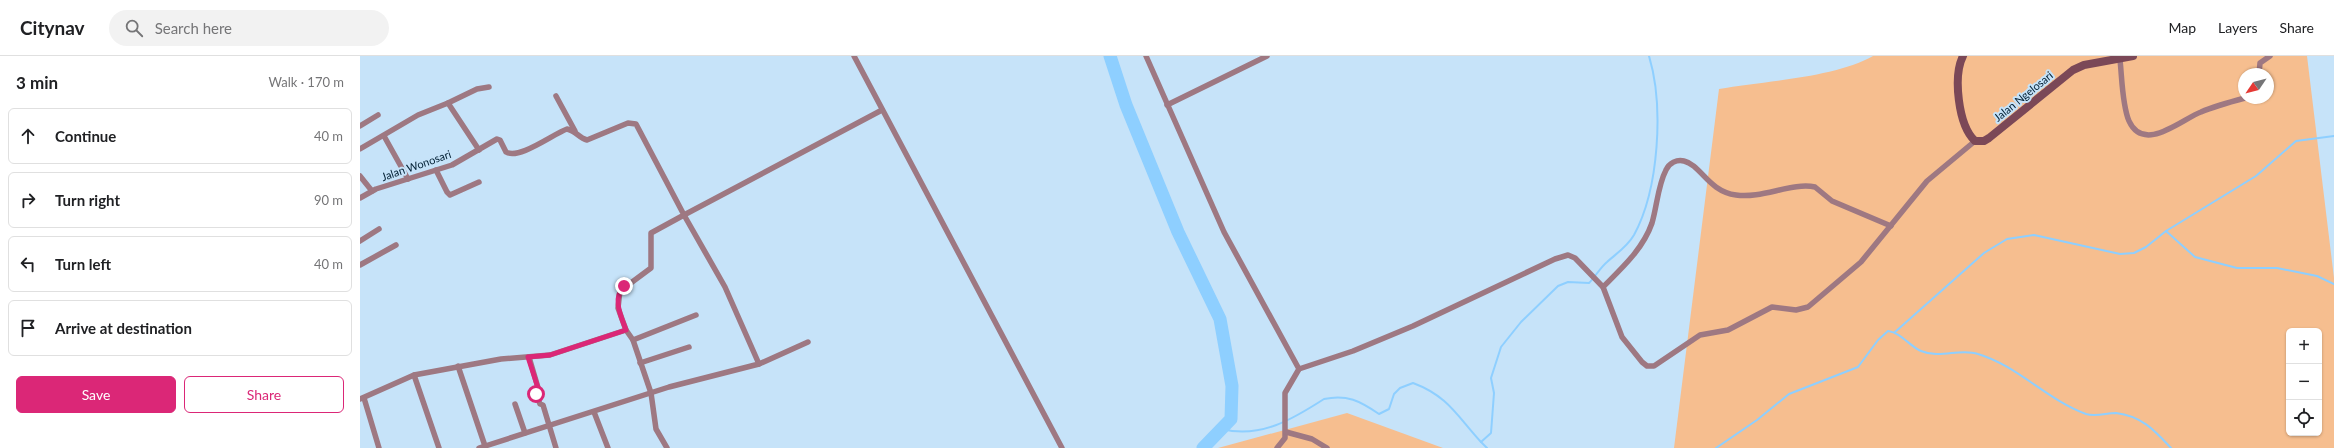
<!DOCTYPE html>
<meta charset="utf-8">
<style>
body{margin:0;font-family:Lato,sans-serif;background:#f2f2f2;color:#202124}
.controls{position:absolute;right:12px;bottom:12px;display:grid;overflow:hidden;border-radius:6px;box-shadow:0 1px 3px #0004}
.controls button{width:36px;height:36px;display:grid;place-items:center;padding:0;border:0;border-bottom:1px solid #e0e0e0;background:#fff;color:#202124;font:20px sans-serif}
.compass{position:absolute;left:1878px;top:12px;width:36px;height:36px;border-radius:50%;background:#fff;box-shadow:0 1px 3px #0004;rotate:235deg}
.stop{position:absolute;width:12px;height:12px;margin:-9px;border:3px solid #db2777;border-radius:50%;background:#fff}
.stop.end{background:#db2777;border-color:#fff;box-shadow:0 1px 4px #0008}
.list{margin:0;padding:0;list-style:none}
h2{display:flex;justify-content:space-between;align-items:center;height:52px;margin:0;padding:0 16px;font-size:17px}
h2 small{font-size:13px;font-weight:400;color:#757577}
.list li{display:grid;grid-template-columns:26px 1fr auto;gap:12px;align-items:center;box-sizing:border-box;height:56px;margin:0 8px 8px;padding:0 8px;border:1px solid #e0e0e0;border-radius:6px}
.list b{display:block;font-size:15px;white-space:nowrap}
.list em{font-size:13px;font-style:normal;color:#757577}
.actions{display:flex;gap:8px;padding:12px 16px}
.actions a{flex:1;padding:9px 0;border:1px solid #db2777;border-radius:6px;text-align:center;font-size:14px;color:#db2777}
.actions .main{background:#db2777;color:#fff}
.icon{flex:none;width:22px;height:22px;fill:none;stroke:currentColor;stroke-width:2;stroke-linecap:round;stroke-linejoin:round}
.map{position:relative;flex:none;width:1974px;height:392px;overflow:hidden}
header{display:flex;align-items:center;gap:24px;box-sizing:border-box;height:56px;padding:0 20px;background:#fff;border-bottom:1px solid #e0e0e0}
header strong{font-size:19px}
nav{display:flex;gap:22px;margin-inline-start:auto;font-size:14px}
.search{width:280px;height:36px;background:#f2f2f2;display:flex;align-items:center;gap:10px;box-sizing:border-box;padding:0 14px;border-radius:22px;color:#757577;font-size:15px}
main{display:flex}
aside{flex:1;background:#fff}
.map>svg:first-child{display:block}
.green{fill:#f6be8f;fill-rule:evenodd}
.lines{fill:none;stroke-linecap:round;stroke-linejoin:round}
.stream{stroke:#8ecfff;stroke-width:2}
.river{stroke:#8ecfff;stroke-width:13}
.street{stroke:#9e7882;stroke-width:5.5}
.secondary{stroke:#7b4857;stroke-width:8}
.route{stroke:#db2777;stroke-width:5}
.labels{text-anchor:middle;dominant-baseline:central;stroke-width:4;stroke-linejoin:round;paint-order:stroke}
.street-label{font-size:11px;fill:#001e32;stroke:#c6e3f9}
</style>
<header>
<strong>Citynav</strong>
<div class="search"><svg class="icon" aria-label="search" viewBox="0 0 24 24"><circle cx="10" cy="10" r="6"/><path d="M15 15l6 6"/></svg>Search here</div>
<nav><a>Map</a><a>Layers</a><a>Share</a></nav>
</header>
<main>
<aside>
<h2>3 min<small>Walk · 170 m</small></h2>
<ul class="list">
<li><svg class="icon" aria-label="ahead" viewBox="0 0 24 24"><path d="M12 20V5M6 11l6-6 6 6"/></svg><div><b>Continue</b></div><em>40 m</em></li>
<li><svg class="icon" aria-label="right" viewBox="0 0 24 24"><path d="M7 20v-9h11M14 6l5 5-5 5"/></svg><div><b>Turn right</b></div><em>90 m</em></li>
<li><svg class="icon" aria-label="left" viewBox="0 0 24 24"><path d="M17 20v-9H6M10 6l-5 5 5 5"/></svg><div><b>Turn left</b></div><em>40 m</em></li>
<li><svg class="icon" aria-label="arrive" viewBox="0 0 24 24"><path d="M6 21V4h12l-3 4 3 4H6"/></svg><div><b>Arrive at destination</b></div></li>
</ul>
<div class="actions"><a class="main">Save</a><a>Share</a></div>
</aside>
<div class="map">
<svg width="1974" height="392" viewBox="0 0 1974 392">
<rect width="100%" height="100%" fill="#c6e3f9"/>
<g class="green">
<path d="M1513,0H1947L1974,222V392H1314L1359,33C1404,25 1474,22 1513,0ZM1884,18H1908V42H1884ZM1929,275H1959V377H1929Z"/>
<polygon points="987,357 1083,392 858,392"/>
</g>
<g class="lines">
<g class="stream">
<polyline points="1806,175 1835,201 1877,212 1917,212 1957,220 1974,228"/>
<polyline points="1535,276 1624,197 1647,183 1674,179 1760,198 1774,197 1786,191 1806,175 1896,120 1936,85 1974,80"/>
<path d="M862,373C900,383 933,363 964,343C987,338 1000,345 1019,358L1029,353L1034,338L1040,332L1053,327C1088,340 1097,360 1121,386L1131,377L1134,337L1131,322L1141,291L1161,266L1198,230L1208,226L1229,227C1235,221 1240,212 1247,206C1257,197 1267,191 1274,179C1299,133 1304,50 1289,0"/>
<polyline points="1121,386 1127,392"/>
<path d="M1356,392L1397,364L1429,338L1498,311L1518,284L1528,275C1542,277 1549,290 1561,295C1580,303 1600,292 1618,298C1658,310 1687,344 1726,358C1735,361 1747,357 1756,357C1782,360 1795,375 1811,392"/>
</g>
<polyline class="river" points="750,0 766,49 818,176 860,263 872,330 871,363 843,392"/>
<g class="street">
<polyline points="494,0 702,392"/>
<polyline points="786,0 864,176 939,313 925,337 925,382 917,392"/>
<path d="M1760,4C1762,21 1762,49 1769,65C1784,98 1822,63 1841,56C1855,50 1870,46 1885,42"/>
<polyline points="1899,18 1900,7 1910,0"/>
<polyline points="196,40 215,75"/>
<polyline points="88,47 117,33 129,31"/>
<polyline points="807,49 907,0"/>
<polyline points="0,70 18,59"/>
<polyline points="24,80 48,123"/>
<polyline points="0,93 58,59 88,47 119,94"/>
<polyline points="76,114 87,136 90,139 119,126"/>
<polyline points="0,120 12,135"/>
<path d="M0,142L16,133L92,109L137,83L140,84L146,96C159,104 193,78 207,73C216,75 219,82 227,84L268,67L276,68L324,159L291,177V212L260,235L258,252L266,274L273,284L291,337L296,373L307,392"/>
<polyline points="0,185 19,173"/>
<polyline points="0,209 36,189"/>
<path d="M1243,231C1262,212 1283,193 1292,167C1297,150 1298,129 1306,114C1309,107 1317,103 1324,105C1341,109 1348,135 1376,139C1402,143 1432,126 1455,131L1472,145L1531,170"/>
<polyline points="273,284 336,259"/>
<polyline points="169,301 179,335 176,338 180,348 183,349 196,392"/>
<polyline points="280,307 329,291"/>
<polyline points="399,308 448,286"/>
<polyline points="98,310 125,390"/>
<polyline points="939,313 993,295 1053,270 1195,203 1208,199 1215,202 1243,231 1262,281 1282,306 1287,310 1294,310 1340,279 1368,274 1412,251 1436,254 1448,251 1501,206 1567,125 1615,85"/>
<polyline points="54,319 79,392"/>
<polyline points="4,342 19,392"/>
<polyline points="0,343 54,319 141,303 190,299 266,274"/>
<polyline points="155,348 165,377"/>
<polyline points="234,356 248,392"/>
<polyline points="926,376 952,383 967,392"/>
<polyline points="119,392 309,331 399,308 365,231 324,159 522,54"/>
</g>
<path class="secondary" d="M1603,0C1593,20 1598,69 1615,85H1624L1629,82L1713,14L1724,9L1773,0"/>
</g>
<g class="lines">
<path class="route" d="M176,338L179,335L168,301L190,299L266,274C261,260 252,243 264,230"/>
</g>
<g class="labels">
<g class="street-label">
<text transform="translate(1663 40) rotate(-39)">Jalan Ngelosari</text>
<text transform="translate(56 109) rotate(-19)">Jalan Wonosari</text>
</g>
</g>
</svg>
<div class="controls">
<button>+</button>
<button>−</button>
<button><svg class="icon" aria-label="locate" viewBox="0 0 24 24"><circle cx="12" cy="12" r="6"/><path d="M12 2v4M12 18v4M2 12h4M18 12h4"/></svg></button>
</div>
<svg class="compass" viewBox="-18 -18 36 36"><path d="M0-13l5 13h-10z" fill="#e53935"/><path d="M0 13l5-13h-10z" fill="#757577"/></svg>
<div class="stop" style="left:176px;top:338px"></div>
<div class="stop end" style="left:264px;top:230px"></div>
</div>
</main>
